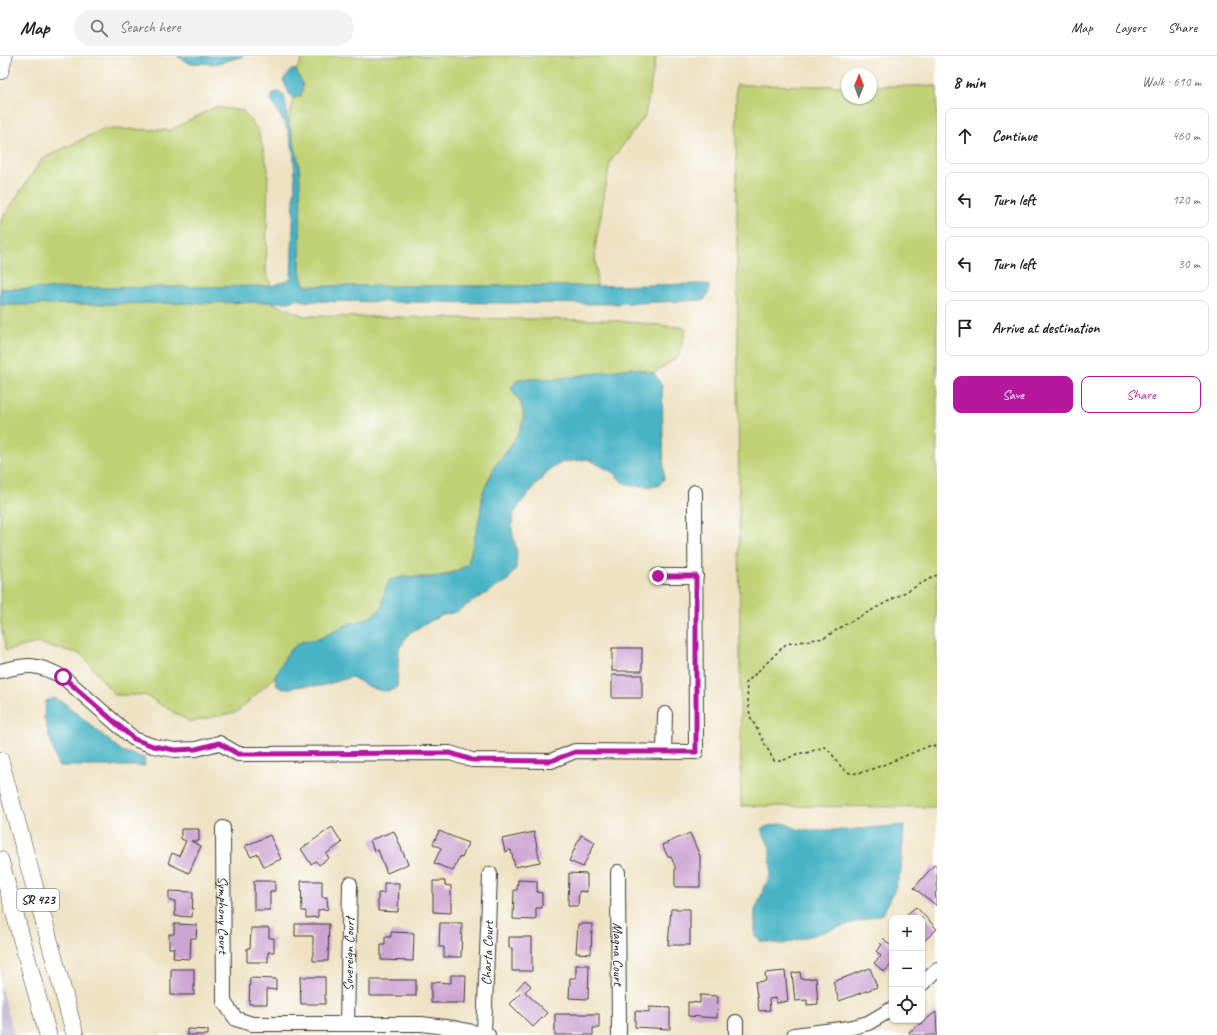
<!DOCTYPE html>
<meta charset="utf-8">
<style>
body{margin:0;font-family:Caveat,sans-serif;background:#f2f2f2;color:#202124}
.controls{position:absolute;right:12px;bottom:12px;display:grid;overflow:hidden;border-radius:8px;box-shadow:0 1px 3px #0004}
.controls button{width:36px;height:36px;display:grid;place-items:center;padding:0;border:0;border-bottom:1px solid #e0e0e0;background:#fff;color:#202124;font:20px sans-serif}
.compass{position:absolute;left:841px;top:12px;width:36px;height:36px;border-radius:50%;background:#fff;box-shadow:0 1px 3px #0004;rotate:1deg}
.stop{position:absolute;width:12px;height:12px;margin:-9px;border:3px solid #b5179e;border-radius:50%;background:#fff}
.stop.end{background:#b5179e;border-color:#fff;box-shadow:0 1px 4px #0008}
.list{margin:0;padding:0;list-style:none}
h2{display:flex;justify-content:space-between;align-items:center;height:52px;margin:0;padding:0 16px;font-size:17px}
h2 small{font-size:13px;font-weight:400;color:#757577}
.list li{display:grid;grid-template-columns:26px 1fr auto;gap:12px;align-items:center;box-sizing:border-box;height:56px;margin:0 8px 8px;padding:0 8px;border:1px solid #e0e0e0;border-radius:8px}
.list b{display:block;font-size:15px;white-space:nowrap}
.list em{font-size:13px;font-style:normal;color:#757577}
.actions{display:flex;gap:8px;padding:12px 16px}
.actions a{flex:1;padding:9px 0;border:1px solid #b5179e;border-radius:8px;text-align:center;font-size:14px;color:#b5179e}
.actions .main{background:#b5179e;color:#fff}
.icon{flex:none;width:22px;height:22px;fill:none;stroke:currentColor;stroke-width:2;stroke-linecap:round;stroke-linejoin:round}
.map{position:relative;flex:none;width:937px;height:979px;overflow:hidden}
header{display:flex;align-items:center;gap:24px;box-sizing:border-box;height:56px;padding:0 20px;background:#fff;border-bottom:1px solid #e0e0e0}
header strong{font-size:19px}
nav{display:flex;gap:22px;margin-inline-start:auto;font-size:14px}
.search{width:280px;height:36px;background:#f2f2f2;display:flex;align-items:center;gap:10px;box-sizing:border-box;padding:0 14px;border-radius:22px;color:#757577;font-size:15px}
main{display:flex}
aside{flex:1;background:#fff}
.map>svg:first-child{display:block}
.industrial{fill:#cabfd6}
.green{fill:#c0d174;stroke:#6e7648}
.water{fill:#47b3c5;stroke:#326870}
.building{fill:#cda5d3}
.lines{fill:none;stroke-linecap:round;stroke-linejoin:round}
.minor-casing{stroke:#3c3a35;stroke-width:16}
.major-casing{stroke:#3c3a35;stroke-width:18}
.path{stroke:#3c3a35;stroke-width:1.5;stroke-dasharray:3 3;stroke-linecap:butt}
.minor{stroke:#fff;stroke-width:14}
.major{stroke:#fff;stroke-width:17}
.route{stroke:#b5179e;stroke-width:5}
.labels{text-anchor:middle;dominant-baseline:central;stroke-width:4;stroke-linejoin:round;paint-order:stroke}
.shield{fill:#fff;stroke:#606060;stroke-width:1}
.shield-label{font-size:13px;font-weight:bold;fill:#1c1c1c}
.street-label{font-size:14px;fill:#1c1c1c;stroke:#fff}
</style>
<header>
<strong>Map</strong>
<div class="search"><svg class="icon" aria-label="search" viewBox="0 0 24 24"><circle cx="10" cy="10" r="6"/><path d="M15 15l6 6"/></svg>Search here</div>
<nav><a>Map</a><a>Layers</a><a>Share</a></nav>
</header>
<main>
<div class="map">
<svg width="937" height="979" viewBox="0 0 937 979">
<rect width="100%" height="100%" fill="#fff"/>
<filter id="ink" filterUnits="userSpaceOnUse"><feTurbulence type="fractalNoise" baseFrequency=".025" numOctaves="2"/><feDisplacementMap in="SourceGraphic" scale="8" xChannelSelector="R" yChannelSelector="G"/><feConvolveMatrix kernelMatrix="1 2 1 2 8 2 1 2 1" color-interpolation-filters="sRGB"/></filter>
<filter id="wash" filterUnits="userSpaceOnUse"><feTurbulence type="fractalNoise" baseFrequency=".012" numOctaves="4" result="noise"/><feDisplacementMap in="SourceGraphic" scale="16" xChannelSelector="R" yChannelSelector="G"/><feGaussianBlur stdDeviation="0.9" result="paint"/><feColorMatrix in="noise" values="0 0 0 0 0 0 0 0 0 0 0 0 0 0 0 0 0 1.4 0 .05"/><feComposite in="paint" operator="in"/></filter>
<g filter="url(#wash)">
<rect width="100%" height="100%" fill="#eee2c3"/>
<polygon class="industrial" points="0,928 14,979 0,979"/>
<g class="green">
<polygon points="304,0 656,0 645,60 610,106 595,192 597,230 305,230 301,223 300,212 300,136 289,67 293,42 301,40 303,30 296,14"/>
<polygon points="736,29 847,30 847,42 871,42 871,30 937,30 937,751 741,750"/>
<polygon points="215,51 243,55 258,74 268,113 266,217 272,230 0,233 0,166 42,103 103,73 171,74"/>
<path d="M270,246L304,260L610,264L686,272L679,300L654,317L632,312L555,323H518L511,332L521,347L524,362L519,376L511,390L495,410L483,436L480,461L468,508C444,523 430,521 402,520L384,538L382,553L369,562L346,569L319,583L301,586L289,595L275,621L237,656L190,666L145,639H115L81,598L36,587L6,595L0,564V249Z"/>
</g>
<g class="water">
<polygon points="177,0 243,0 216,8 189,7"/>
<polygon points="292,13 296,14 303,30 301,40 293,42 290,39 283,24"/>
<path d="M277,36L283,38C287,47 286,55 288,64C292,80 297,94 299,110C302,143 300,178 300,212L302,223L305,230H597L702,228L709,229V236L704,244L612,248L305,245L297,243L289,246L0,249V233L272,230L291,223L295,119L293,93L287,72L271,44L273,37Z"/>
<path d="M632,312L654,317L662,330L664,423L658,430H632L622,426L612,416L588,403L563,406L548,415L523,444L513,459L512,475L517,496L516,512L508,524L456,556L440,560L409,577L399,593L397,632C381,640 366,629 352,621L321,630H301L283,633L277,630L275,621L282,607L289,595L301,586L319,583L346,569L369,562L382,552L384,538L389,524C408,519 422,524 439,521C450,519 459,514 468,508L480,461L483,436L495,410L511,390L519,376L524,362L521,347L511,332L518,323H555Z"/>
<polygon points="53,642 63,646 122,695 144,702 145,710 58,710 44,662 46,645"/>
<polygon points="784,767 800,774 847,774 904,769 901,815 894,835 883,858 783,888 760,885 755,880 755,854 771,817 770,791 761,773 768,770"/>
</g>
<g id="blocks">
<g class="building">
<rect x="612" y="592" width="30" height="23"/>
<rect x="612" y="619" width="30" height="23"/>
<polygon points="332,771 342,787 326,798 329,802 319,809 316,805 311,808 301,793"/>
<polygon points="181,773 199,773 199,785 191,785 201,790 189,817 168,807 172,797 179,800 186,785 181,783"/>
<polygon points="394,775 408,808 387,817 378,794 374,795 370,784"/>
<polygon points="439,775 468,787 462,802 459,801 453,815 434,807 441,792 433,788"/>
<polygon points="534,776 540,806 515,811 511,794 505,796 502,783"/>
<polygon points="690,777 700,800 700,831 675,831 675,810 671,801 668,801 662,789"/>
<polygon points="270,779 281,803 264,811 258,798 251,801 245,790"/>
<polygon points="581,779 595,786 583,811 569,805"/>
<polygon points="934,809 937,811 937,835 935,837 937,850 914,832"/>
<polygon points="569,817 587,818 587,836 579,835 578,850 568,850"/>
<polygon points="518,824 537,825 537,836 542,837 542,852 536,852 536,864 513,863 514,834 517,834"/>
<polygon points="254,825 275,825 275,835 270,835 270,854 254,854"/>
<polygon points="301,825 322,825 322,841 327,841 328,853 318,854 318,861 306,862 306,855 302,855"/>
<polygon points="433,825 445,825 445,829 451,830 451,857 433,856"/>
<polygon points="384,827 399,827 398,856 378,855 378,837 384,837"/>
<polygon points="169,835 193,836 192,861 175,860 175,845 169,845"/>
<polygon points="916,851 937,873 922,887 922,862 911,862 907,858"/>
<polygon points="671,853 690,853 690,889 668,889"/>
<polygon points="440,867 462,867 461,901 444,901 444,891 439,891"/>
<polygon points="174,868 197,869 196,882 191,882 190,903 173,902 174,892 169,892 169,878 174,878"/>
<polygon points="295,868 329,868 328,905 313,905 313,880 295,880"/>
<polygon points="578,868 592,868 591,898 576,897"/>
<polygon points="251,872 269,872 269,882 274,882 274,896 268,896 268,906 247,906 247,892 250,892"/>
<polygon points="391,876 414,877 413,905 381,904 381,889 385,889 385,881 391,881"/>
<polygon points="509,881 532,881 532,915 512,915 512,892 509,892"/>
<polygon points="883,882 892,891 892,908 884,916 874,907 881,900 876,895 882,889 879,886"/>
<polygon points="576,909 589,909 588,943 569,942 570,922 576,922"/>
<polygon points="870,912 877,931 839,945 833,926"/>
<rect x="171" y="913" width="23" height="26"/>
<polygon points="785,915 788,945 776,947 776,942 769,943 770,954 759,955 755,926 766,925 765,917"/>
<polygon points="800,916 801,923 816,922 818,948 807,949 807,944 795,945 792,917"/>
<polygon points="451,919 466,919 465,947 431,947 431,926 451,927"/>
<polygon points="300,921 325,921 325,948 301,948"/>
<polygon points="250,922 276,923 276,934 267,933 267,948 249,948"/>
<rect x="370" y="924" width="46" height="16"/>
<polygon points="525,924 531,930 525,936 547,957 533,971 510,948 520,938 516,934"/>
<polygon points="700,939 718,940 717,962 688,960 688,946 700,947"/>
<polygon points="649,951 670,952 670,973 635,971 635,955 649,956"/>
<polygon points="936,956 937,979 911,979 909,976"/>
<polygon points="555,958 599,958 599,972 593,972 593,979 555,979"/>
<polygon points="187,973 208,974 208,979 187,979"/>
</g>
</g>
</g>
<g filter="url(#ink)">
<use href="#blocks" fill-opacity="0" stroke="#3c3a35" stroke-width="1"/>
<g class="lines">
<defs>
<g id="minor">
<polyline points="658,520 696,520"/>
<path d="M0,615C29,608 36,607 63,621L134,683L153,690L175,694L196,693L219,687L238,698L450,697L472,704L551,705L575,695L696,696L695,436"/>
<polyline points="664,696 665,658"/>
<path id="s1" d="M223,772L224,946L236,963L252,968H421L454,972L488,979"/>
<path id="s2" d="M618,816L619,979"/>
<polyline points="922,928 937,914"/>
<path id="s3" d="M347,967L350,828"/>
<path id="s4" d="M484,977L490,818"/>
<polyline points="736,979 736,966"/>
<polyline points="794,979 849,972 868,967 892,953"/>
</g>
<g id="major">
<polyline points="0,15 4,0"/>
<polyline points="0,704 75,979"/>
<polyline points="0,804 48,979"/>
</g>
</defs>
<use href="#minor" class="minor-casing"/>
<use href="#major" class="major-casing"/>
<path class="path" d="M937,519L846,568L824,582L786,588L746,627L750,660L774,705H782L799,697H806L824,691C835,697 838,713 850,717C862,721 916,694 932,689L937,691"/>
<use href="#minor" class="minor"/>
<use href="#major" class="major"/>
</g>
</g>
<g class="lines" filter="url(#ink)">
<polyline class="route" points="63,621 134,683 153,690 175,694 196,693 219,687 238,698 450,697 472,704 551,705 575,696 696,696 696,520 658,520"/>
</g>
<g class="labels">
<rect class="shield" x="17" y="833" width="42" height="22" rx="3"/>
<g class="shield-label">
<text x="38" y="844">SR 423</text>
</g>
<g class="street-label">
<text stroke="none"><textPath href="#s1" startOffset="87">Symphony Court</textPath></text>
<text stroke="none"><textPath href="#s3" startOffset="69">Sovereign Court</textPath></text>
<text stroke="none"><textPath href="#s4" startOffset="80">Charta Court</textPath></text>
<text stroke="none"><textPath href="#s2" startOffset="82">Magna Court</textPath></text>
</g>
</g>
</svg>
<div class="controls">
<button>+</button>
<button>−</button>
<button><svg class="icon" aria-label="locate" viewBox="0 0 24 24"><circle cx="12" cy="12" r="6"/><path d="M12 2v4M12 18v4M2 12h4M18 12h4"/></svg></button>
</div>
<svg class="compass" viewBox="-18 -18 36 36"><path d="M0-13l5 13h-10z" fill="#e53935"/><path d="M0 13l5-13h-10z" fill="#757577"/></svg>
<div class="stop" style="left:63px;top:621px"></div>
<div class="stop end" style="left:658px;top:520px"></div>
</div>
<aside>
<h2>8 min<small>Walk · 610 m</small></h2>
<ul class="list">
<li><svg class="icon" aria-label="ahead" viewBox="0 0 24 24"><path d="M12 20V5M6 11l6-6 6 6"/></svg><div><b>Continue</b></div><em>460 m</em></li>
<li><svg class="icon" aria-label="left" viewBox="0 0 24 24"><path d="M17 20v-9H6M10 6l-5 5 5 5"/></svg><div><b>Turn left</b></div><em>120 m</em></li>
<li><svg class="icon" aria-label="left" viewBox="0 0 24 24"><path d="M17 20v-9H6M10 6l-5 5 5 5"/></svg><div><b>Turn left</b></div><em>30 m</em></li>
<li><svg class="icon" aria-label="arrive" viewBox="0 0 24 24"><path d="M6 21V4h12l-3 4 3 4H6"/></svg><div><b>Arrive at destination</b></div></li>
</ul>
<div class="actions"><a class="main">Save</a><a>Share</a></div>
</aside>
</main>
